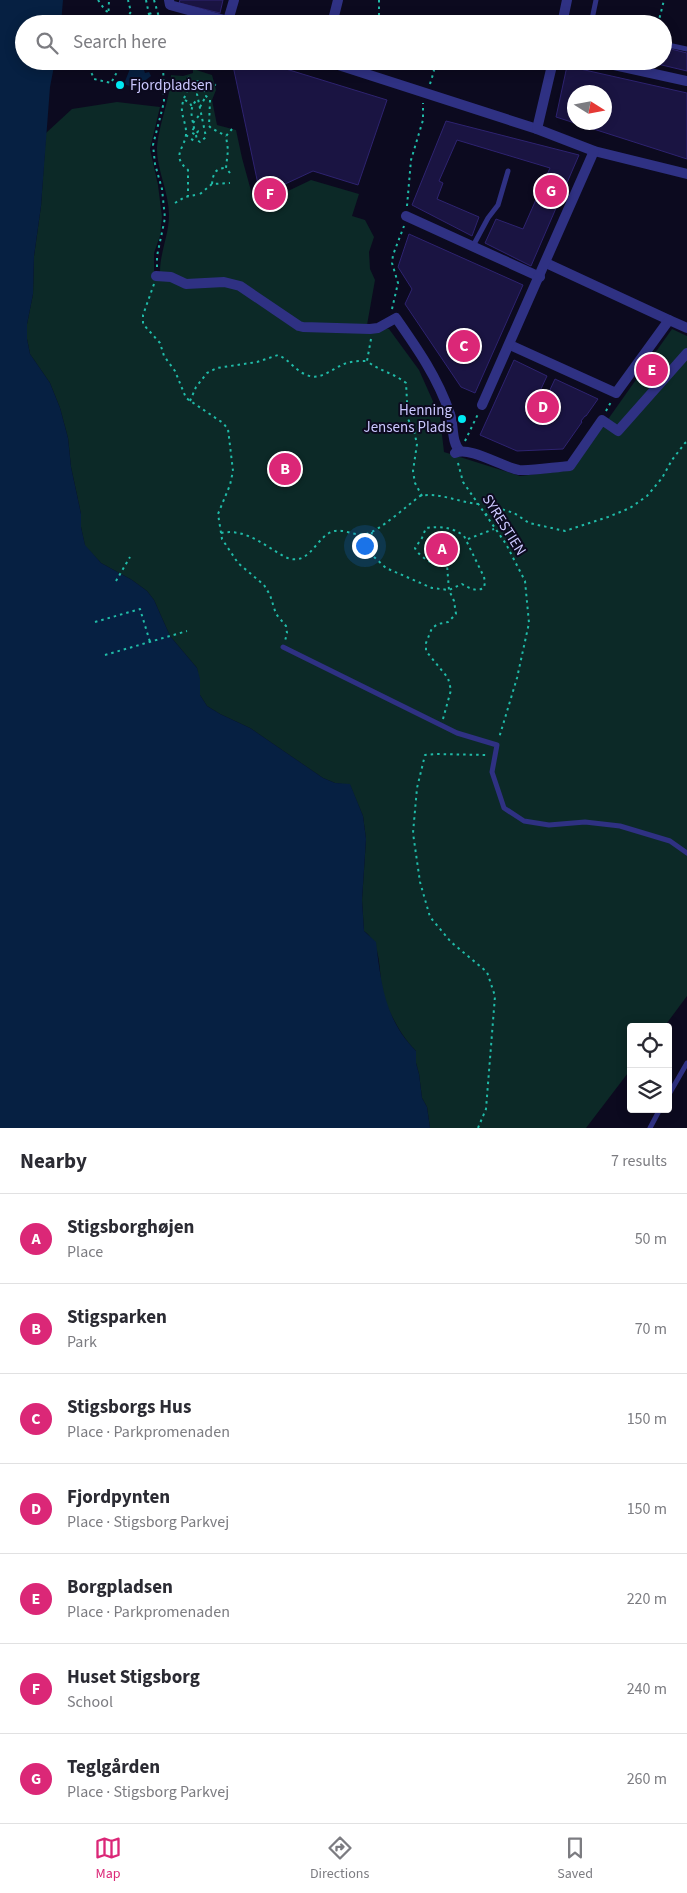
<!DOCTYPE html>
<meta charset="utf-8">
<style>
body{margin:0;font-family:"Source Sans 3",sans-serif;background:#f7f7f7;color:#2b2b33}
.controls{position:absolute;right:15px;bottom:15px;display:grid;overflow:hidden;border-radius:5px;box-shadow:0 2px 12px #0003}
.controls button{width:45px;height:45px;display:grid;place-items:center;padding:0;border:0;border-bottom:1px solid #e1e1e2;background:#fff;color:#2b2b33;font:25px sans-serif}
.compass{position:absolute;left:567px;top:85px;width:45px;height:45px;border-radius:50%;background:#fff;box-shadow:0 2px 12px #0003;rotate:101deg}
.you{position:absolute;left:364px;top:545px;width:18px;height:18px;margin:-12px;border:4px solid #fff;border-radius:50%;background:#1a73e8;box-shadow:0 0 0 8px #1a73e833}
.badge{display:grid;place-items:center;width:32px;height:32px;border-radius:50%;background:#db2777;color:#fff;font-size:16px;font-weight:700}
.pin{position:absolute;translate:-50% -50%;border:2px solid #fff;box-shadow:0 1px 5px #0006}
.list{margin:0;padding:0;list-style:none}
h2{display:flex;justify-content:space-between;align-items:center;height:65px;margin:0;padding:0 20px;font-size:21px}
h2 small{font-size:16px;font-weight:400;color:#7c7c81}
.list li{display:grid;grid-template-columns:32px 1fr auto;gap:15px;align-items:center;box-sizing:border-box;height:90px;padding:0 20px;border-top:1px solid #e1e1e2}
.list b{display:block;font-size:19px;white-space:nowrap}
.list p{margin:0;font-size:16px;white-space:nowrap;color:#7c7c81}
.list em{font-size:16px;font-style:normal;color:#7c7c81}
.icon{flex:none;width:28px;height:28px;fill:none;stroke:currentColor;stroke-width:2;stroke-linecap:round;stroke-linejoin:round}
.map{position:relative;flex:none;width:687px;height:1128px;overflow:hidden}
.search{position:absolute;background:#fff;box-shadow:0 2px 12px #0003;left:15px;right:15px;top:15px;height:55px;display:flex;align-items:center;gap:12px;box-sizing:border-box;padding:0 18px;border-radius:28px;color:#7c7c81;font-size:19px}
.sheet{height:695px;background:#fff}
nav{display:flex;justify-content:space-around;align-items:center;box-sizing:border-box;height:70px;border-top:1px solid #e1e1e2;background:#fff;font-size:14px;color:#7c7c81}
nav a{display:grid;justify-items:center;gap:2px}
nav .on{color:#db2777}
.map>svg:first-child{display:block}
.green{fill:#0c2927}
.water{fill:#062042}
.building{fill:#1a1442;stroke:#2e2370;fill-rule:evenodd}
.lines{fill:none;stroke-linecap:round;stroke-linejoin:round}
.path{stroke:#20bba8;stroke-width:2;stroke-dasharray:2.5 4;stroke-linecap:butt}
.lane{stroke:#2f3183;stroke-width:5}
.street{stroke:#2f3183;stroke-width:10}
.poi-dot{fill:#00e9f3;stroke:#0c0a1f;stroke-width:2}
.labels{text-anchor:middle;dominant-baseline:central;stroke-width:4;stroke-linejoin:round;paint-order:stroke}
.poi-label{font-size:15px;fill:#cbc8ff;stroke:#0c0a1f;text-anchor:start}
.street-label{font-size:15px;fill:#cbc8ff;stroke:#0c0a1f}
</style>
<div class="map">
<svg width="687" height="1128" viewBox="0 0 687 1128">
<rect width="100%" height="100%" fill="#0c0a1f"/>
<path class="green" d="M193,69L212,75L216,90L212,100L217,125L236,130L242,158L253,198L265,202L311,180L359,194L352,216L365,220L374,237L369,252L370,269L375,280L367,325L389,329L419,370L440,417L444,452L520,476L572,470L672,329L687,336V996L664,1027H631V1069L586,1128H430L427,1107L422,1098L419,1074L416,1063V1051C403,1038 395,1023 387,1006C376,984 386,946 364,931L362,900L366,839L363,816L350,785L335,783L323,778L250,728L220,714L207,706L200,695L197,668L170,636L154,600L147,591L132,580L101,563L85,546L81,527V514L71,467L68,438L60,408L50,383L30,354L27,339V324L33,294L34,256L41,206L46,133L72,109L117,102L160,107L150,149L158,185L162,217L160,236L154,253V272H160C160,252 169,235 169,215C169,192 156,168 157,147C159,123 170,100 171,75L183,76L193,73Z"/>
<g class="water">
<path d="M0,0H63L61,24H24V61H55L50,87L41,206L34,256L33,294L27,324V339L30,354L50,383L60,408L68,438L71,467L81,514V527L85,545L101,563L132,580L147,591L154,600L170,636L197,668L200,679V695L207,706L220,714L250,728L323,778L335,783L350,784L363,816L366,839L362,900L364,931L376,942C381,984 385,1020 416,1051V1063L419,1074L422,1098L427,1107L430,1128H0Z"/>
<polygon points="133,61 145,61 142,64 145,73 149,72 151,76 135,88 124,84"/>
</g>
<g class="building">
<polygon points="180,0 223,0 220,13 179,3"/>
<polygon points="663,47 687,53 687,71 645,61 663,61"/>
<polygon points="232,61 251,65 252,61 260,61 387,100 358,185 313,171 268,192 264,192 259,189"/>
<path d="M567,66L687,93V159L556,117ZM574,92H604V122H574Z"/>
<polygon points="446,121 579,155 531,266 485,243 496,219 523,229 550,168 457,140 439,181 443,183 437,199 479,217 472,236 412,205"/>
<polygon points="409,234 523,285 475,393 461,387 405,304 412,289 398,267"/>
<polygon points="514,360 547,376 540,391 548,394 555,379 598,399 586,416 585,416 581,421 582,422 563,449 517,451 480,435"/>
</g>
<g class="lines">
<g class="path">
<polyline points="98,0 105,10 109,13"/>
<polyline points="146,0 151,24"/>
<polyline points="154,0 159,17 169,23"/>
<polyline points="379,0 379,16 382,24"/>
<polyline points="149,14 155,12"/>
<polyline points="168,19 168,14"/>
<polyline points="170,23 195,23"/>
<polyline points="108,24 109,0"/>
<polyline points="121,24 131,12 128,0"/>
<polyline points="658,24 664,0"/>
<polyline points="91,61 89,67 94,79 111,83 123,61"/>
<path d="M188,77C191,88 183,96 182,107C181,116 187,125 186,135C184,149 171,156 188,170V196"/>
<polyline points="164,82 190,83 200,81 216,85"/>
<polyline points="430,84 434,71 431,61"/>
<polyline points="185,100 190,103 192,107"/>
<polyline points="200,107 206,96"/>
<polyline points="193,123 201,113"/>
<path d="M194,128L191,132L196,135L198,131L194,128C192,117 188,107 198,99"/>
<polyline points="186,135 194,141"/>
<polyline points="196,135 197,140 200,142 206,137 197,94 198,89 203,89 206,92 206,96 210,100 209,126 211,128 226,136"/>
<polyline points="230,173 226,168 228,150 226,136 232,129"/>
<path d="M212,184C213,174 215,168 226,168"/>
<polyline points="200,194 212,184 230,183"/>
<polyline points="175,203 185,197 195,195"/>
<polyline points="407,206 411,160 423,120 423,103"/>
<polyline points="157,267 157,256 165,218 162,189 155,164 153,145 164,102 163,61"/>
<polyline points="154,284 143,315 143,324 160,343 164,356 175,371 186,398 223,423 228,429 233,471 230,485 218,514 222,539 238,563 264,585 270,595 276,614 286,626 287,633 285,641"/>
<polyline points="392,309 398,283 392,263 393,255 404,226"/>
<path d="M371,339L367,361C379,371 394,373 406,383L408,419L414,431L417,444L413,471L415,483L422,496"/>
<path d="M190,401L196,387L207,373L217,368L257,362L278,355C289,359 295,371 307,375C320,381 332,369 344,364C351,361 359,361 367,361"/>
<polyline points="606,411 611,402"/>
<polyline points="465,441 478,414"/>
<polyline points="458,463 463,482 506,544 525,581 529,623 517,678 499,738"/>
<polyline points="485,515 498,508 514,513 529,523 565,531 608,517 630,508 647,496 662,478 672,460 685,443 687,442"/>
<path d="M372,532L370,548L373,556L386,568L432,588L449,590L462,584C469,588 475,592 484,588L485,582L484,577L464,536C452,527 441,526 426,528L422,538L415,548C420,560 454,578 454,553L450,551L449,546L443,541L435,543L433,546L434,554L437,557H445L450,551"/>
<path d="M221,533C245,528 264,545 285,557C308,567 314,542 329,533C341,526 354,537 366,534C378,532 408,505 420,496C439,492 458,502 478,504"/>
<polyline points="468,539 494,529"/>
<polyline points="450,546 462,541"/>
<polyline points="116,581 130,557"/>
<polyline points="95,622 140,609 150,642"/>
<polyline points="105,655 187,631"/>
<polyline points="443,719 451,690 448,678 426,651 426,643 432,628 438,624 448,622 456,614 454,601 449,590 447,565"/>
<polyline points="478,1128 486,1109 495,996 487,972 451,942 430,917 420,882 413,833 417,788 425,755 437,754 487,755"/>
</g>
<g class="lane">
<polyline points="591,24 596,0"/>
<polyline points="663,44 687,49"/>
<polyline points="473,246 488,218 498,205 508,171"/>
<polyline points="283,647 457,733 497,745 492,772 504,808 524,821 549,825 585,822 620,826 670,841 687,853"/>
<polyline points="668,1096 687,1063"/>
<polyline points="650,1128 660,1109"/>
</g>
<g class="street">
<polyline points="169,0 170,5 228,21"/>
<polyline points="227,24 234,0"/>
<polyline points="332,24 338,0"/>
<polyline points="562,24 567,0"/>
<polyline points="326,61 537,129 594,151 687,174"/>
<polyline points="596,61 687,81"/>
<polyline points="537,129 553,61"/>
<polyline points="406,216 540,277"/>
<polyline points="546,263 669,320"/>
<path d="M156,276L171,277L186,284L224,282L240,286L299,326L303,327L370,329L378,328L396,318C417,348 438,378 450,414C454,425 451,442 460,451"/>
<polyline points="510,345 616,393 669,320 687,328"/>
<polyline points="482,405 594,151"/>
<path d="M455,453C470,446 502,467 519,470C532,471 555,467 570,466L602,420L618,431L687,353"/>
</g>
</g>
<g class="poi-dot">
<circle cx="120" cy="85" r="5"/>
<circle cx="462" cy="419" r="5"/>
</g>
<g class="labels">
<g class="poi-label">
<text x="130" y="85">Fjordpladsen</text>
<text x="452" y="410" text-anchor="end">Henning<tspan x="452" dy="17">Jensens Plads</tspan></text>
</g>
<g class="street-label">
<text transform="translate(504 525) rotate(58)">SYRESTIEN</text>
</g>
</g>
</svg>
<div class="controls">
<button><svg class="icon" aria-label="locate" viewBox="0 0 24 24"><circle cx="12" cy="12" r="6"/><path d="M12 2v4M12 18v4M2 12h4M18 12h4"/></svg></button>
<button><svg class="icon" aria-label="layers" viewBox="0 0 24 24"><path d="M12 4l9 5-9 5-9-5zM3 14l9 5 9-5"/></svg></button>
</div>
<svg class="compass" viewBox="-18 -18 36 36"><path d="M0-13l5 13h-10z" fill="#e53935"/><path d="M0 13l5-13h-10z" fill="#7c7c81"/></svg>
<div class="you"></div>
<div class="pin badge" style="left:442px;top:549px">A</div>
<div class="pin badge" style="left:285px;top:469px">B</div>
<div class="pin badge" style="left:464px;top:346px">C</div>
<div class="pin badge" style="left:543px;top:407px">D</div>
<div class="pin badge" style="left:652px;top:370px">E</div>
<div class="pin badge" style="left:270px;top:194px">F</div>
<div class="pin badge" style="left:551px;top:191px">G</div>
<div class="search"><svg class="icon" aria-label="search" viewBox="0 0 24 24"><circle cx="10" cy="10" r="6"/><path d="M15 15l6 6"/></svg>Search here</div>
</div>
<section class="sheet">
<h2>Nearby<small>7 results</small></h2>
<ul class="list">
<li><span class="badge">A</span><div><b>Stigsborghøjen</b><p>Place</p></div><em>50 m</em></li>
<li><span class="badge">B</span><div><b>Stigsparken</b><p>Park</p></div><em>70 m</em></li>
<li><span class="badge">C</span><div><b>Stigsborgs Hus</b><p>Place · Parkpromenaden</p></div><em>150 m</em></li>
<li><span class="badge">D</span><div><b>Fjordpynten</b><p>Place · Stigsborg Parkvej</p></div><em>150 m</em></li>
<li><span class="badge">E</span><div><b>Borgpladsen</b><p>Place · Parkpromenaden</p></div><em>220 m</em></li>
<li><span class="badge">F</span><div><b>Huset Stigsborg</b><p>School</p></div><em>240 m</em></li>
<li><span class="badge">G</span><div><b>Teglgården</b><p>Place · Stigsborg Parkvej</p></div><em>260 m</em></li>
</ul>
</section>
<nav>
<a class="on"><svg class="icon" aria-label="map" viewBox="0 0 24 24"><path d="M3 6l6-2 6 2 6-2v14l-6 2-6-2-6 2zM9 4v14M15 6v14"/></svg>Map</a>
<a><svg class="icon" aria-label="directions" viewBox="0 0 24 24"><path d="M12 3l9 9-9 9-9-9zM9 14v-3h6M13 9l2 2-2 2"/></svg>Directions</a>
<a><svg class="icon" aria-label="saved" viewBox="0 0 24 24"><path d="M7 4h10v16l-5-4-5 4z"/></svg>Saved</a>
</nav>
